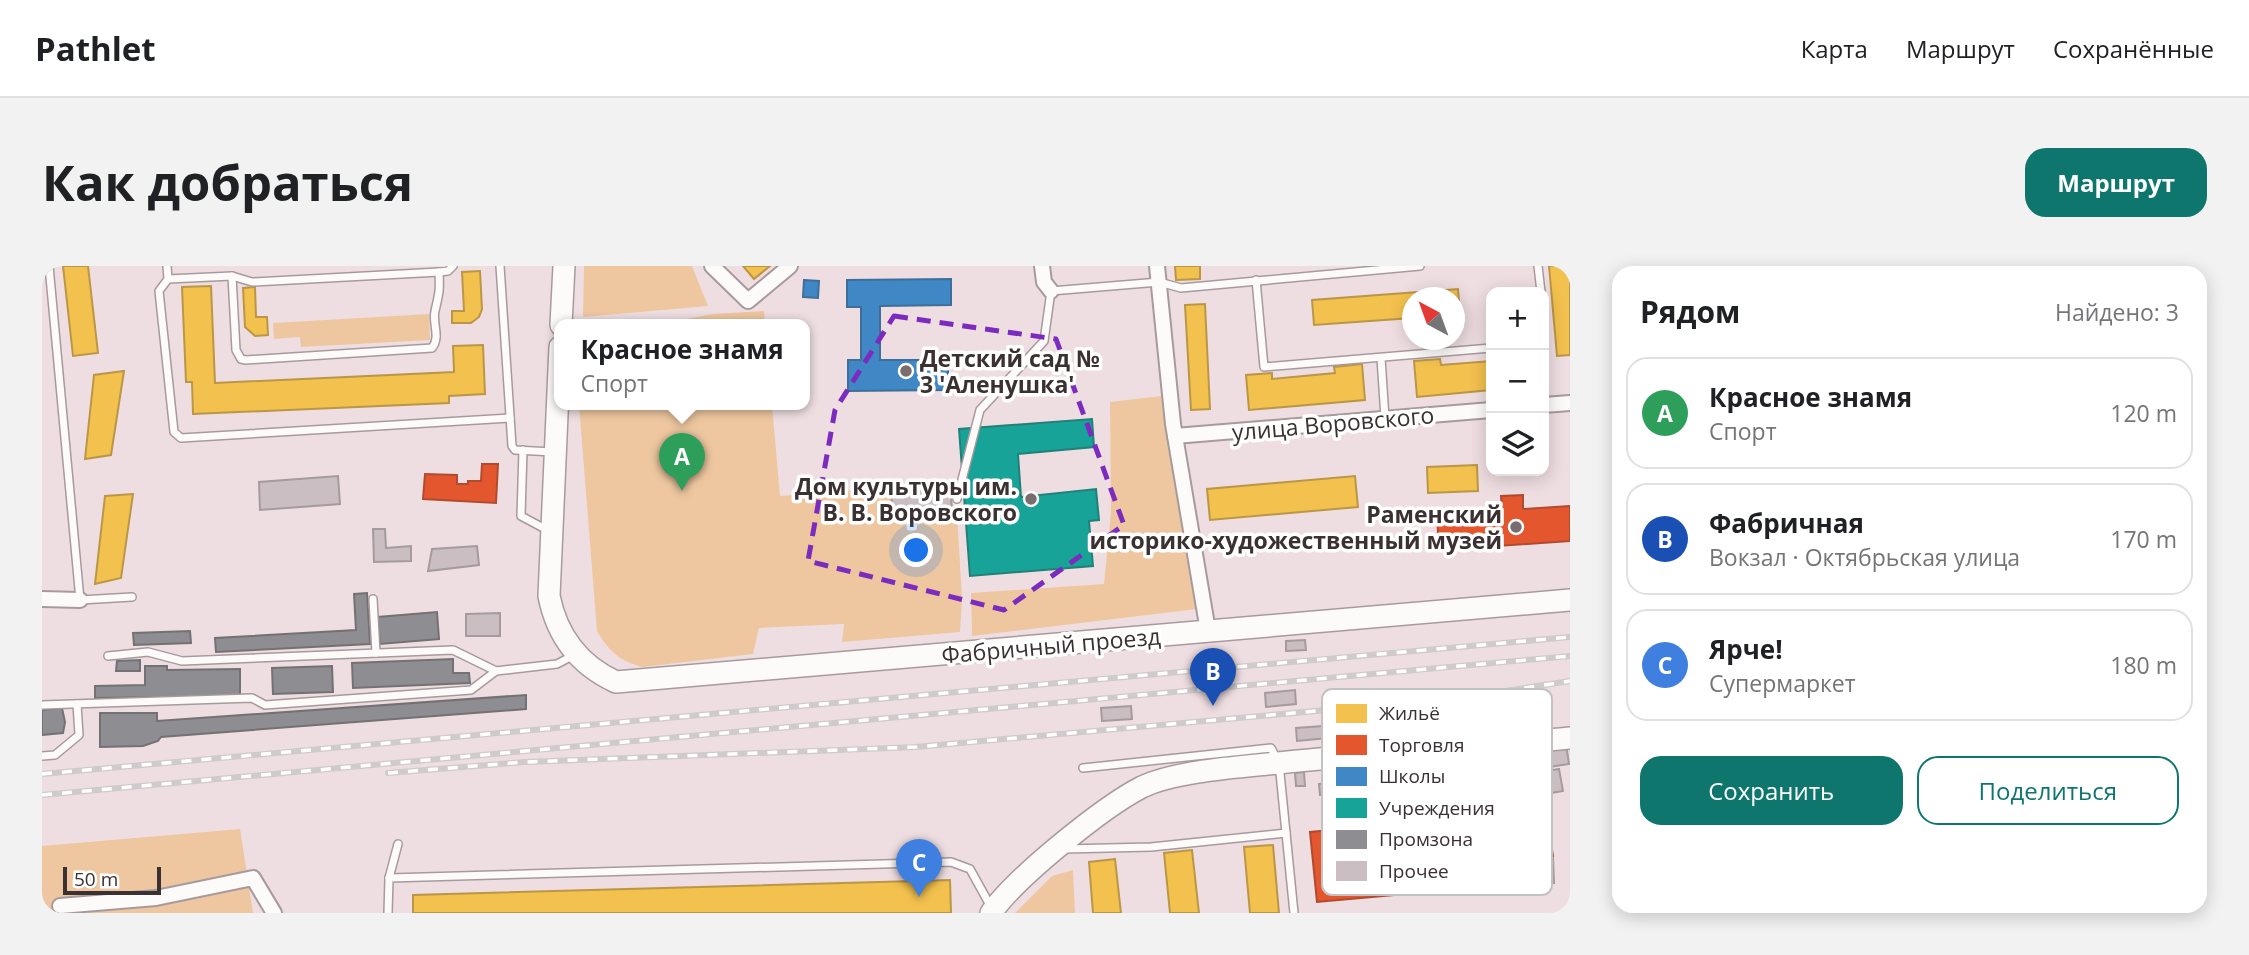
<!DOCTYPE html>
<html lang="ru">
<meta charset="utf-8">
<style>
body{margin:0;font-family:"Open Sans",sans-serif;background:#f2f2f2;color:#202124}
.controls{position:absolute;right:21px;top:21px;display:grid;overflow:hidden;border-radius:14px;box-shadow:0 4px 18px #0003}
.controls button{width:63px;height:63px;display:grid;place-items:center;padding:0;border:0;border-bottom:2px solid #e0e0e0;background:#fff;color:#202124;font:35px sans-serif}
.compass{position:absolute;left:1360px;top:21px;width:63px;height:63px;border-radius:50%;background:#fff;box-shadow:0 4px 18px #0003;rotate:319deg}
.scale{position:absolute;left:21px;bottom:18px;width:98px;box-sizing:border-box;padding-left:7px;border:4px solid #3b3032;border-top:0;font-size:19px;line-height:24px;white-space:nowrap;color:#3b3032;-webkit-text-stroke:5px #fff;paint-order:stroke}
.you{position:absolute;left:875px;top:285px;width:24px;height:24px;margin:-18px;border:5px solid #fff;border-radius:50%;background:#1a73e8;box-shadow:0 0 0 10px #1a73e833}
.badge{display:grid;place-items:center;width:46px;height:46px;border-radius:50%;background:#0f766e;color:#fff;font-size:23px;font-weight:700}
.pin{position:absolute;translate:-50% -58px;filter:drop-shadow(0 2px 4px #0008)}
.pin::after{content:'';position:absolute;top:37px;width:24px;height:21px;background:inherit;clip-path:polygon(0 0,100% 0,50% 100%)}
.popup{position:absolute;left:512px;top:53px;width:256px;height:91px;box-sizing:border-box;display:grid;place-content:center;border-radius:14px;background:#fff;filter:drop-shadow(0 2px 5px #0005);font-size:23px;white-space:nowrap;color:#757577}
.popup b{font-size:26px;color:#202124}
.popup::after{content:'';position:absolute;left:50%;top:100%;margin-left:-14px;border:14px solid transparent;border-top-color:#fff}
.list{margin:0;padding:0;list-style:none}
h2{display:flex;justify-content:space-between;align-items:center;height:91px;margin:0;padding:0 28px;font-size:30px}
h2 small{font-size:23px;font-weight:400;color:#757577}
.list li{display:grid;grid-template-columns:46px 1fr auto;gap:21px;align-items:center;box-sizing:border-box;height:112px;margin:0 14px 14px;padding:0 14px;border:2px solid #e0e0e0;border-radius:21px}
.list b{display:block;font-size:26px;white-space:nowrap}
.list p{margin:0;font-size:23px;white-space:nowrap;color:#757577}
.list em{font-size:23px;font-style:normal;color:#757577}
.actions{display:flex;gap:14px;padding:21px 28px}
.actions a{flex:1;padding:16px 0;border:2px solid #0f766e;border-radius:21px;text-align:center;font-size:24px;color:#0f766e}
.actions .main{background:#0f766e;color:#fff}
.icon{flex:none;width:38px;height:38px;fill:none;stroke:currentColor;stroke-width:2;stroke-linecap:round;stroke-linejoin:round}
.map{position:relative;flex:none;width:1528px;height:647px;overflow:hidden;border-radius:21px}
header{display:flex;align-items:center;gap:42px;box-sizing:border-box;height:98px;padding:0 35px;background:#fff;border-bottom:2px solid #e0e0e0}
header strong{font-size:33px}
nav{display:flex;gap:38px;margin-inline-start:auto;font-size:24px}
.intro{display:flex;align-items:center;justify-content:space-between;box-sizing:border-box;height:168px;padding:0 42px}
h1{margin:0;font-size:49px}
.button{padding:18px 32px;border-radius:21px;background:#0f766e;color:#fff;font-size:24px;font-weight:700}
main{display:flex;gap:42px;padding:0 42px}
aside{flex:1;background:#fff;border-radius:21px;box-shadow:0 4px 18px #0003}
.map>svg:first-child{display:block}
.green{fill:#eec7a0}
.homes{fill:#f2c14e;stroke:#bb9646;stroke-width:2}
.shops{fill:#e4572e;stroke:#b14b2f;stroke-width:2}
.schools{fill:#3f88c5;stroke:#3e6e99;stroke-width:2}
.public{fill:#17a398;stroke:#228079;stroke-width:2}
.industry{fill:#8d8d92;stroke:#747175;stroke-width:2}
.building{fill:#cabec2;stroke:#a59a9e;stroke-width:2}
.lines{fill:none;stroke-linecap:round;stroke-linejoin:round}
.lane-casing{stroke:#a79a9d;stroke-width:10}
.street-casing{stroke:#a79a9d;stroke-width:18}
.secondary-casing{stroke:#a79a9d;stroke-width:24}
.lane{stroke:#fdfafa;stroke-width:7}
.street{stroke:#fdfafa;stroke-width:14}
.secondary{stroke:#fdfafa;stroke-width:21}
.rail-casing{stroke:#cfcacb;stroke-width:6}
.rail{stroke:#fff;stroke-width:3.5;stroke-dasharray:10;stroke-linecap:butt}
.marked{fill:none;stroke:#7b2cbf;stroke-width:5;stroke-dasharray:14 9;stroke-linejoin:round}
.poi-dot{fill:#7a6d6f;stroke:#fff;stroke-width:2.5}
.labels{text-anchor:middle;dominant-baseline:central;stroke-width:7;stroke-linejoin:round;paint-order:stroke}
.poi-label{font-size:23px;font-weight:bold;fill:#3b3032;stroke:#fff;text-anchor:end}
.street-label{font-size:23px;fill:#3b3032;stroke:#fff}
.key{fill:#fff;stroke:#c4c1c2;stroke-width:2}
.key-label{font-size:19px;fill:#3b3032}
</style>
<header>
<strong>Pathlet</strong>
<nav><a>Карта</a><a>Маршрут</a><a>Сохранённые</a></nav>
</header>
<div class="intro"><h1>Как добраться</h1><a class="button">Маршрут</a></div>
<main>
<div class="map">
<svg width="1528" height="647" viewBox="0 0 1528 647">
<rect width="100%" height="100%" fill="#efdee1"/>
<g class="green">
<polygon points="542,0 650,0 666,40 541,51"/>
<polygon points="722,45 723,59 612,59 671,48"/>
<polygon points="387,48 388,74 259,81 258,71 232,73 231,57"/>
<polygon points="1120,130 1155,343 930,370 929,327 1062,318 1069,246 1068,136"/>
<path d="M537,139H730L738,230L910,216V246H915L920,333L918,366L800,376L802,358L717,362L711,388L601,401C578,396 566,384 555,365Z"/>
<polygon points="198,563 211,647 0,647 0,580"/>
<polygon points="1031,604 1033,647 973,647 1010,610"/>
</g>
<g class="homes">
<polygon points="21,0 46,0 56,87 31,90"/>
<polygon points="701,0 728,0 712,13"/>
<polygon points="1133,0 1158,0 1158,13 1134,14"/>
<polygon points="1507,0 1528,0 1528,89 1515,90"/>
<polygon points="438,5 440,43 437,51 429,57 410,57 410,45 422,45 420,6"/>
<polygon points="169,20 173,117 412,106 411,80 441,79 443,128 407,130 407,137 151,148 150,116 144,116 140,21"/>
<polygon points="213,21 214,51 225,51 226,69 213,70 203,61 201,22"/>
<polygon points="1416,23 1418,48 1412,49 1412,32 1370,32 1370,52 1272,59 1270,34"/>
<polygon points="1163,38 1168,143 1149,144 1143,39"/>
<polygon points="1398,93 1399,99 1449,95 1449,124 1375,131 1372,95"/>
<polygon points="1320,98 1323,134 1207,144 1204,109 1230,107 1230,113 1293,107 1292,101"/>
<polygon points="82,105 69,189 43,193 52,109"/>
<polygon points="1435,199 1436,225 1386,227 1385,201"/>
<polygon points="1313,210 1316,241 1168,254 1165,223"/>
<polygon points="91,228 79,312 53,318 63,230"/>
<polygon points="1231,579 1237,647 1208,647 1202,581"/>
<polygon points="1150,584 1157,647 1128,647 1122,587"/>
<polygon points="1073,593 1079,647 1051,647 1047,596"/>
<polygon points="908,614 909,647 371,647 371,629"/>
</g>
<g class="shops">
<polygon points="440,198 456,198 454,237 381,233 383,208 415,209 415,218 426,218 426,215 439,215"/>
<polygon points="1481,229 1481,243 1528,240 1528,275 1397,284 1395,249 1460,244 1459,230"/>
<polygon points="1358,461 1358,470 1306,475 1305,466"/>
<polygon points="1498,508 1511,590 1497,592 1485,510"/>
<polygon points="1423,552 1430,622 1275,636 1268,566"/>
</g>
<g class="schools">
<polygon points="909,13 909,39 838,40 838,94 906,94 906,124 806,125 806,94 819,94 819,41 805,41 805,14"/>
<polygon points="762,14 777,15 776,32 761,31"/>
</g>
<polygon class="public" points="1050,153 1052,181 976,188 979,231 1054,223 1057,254 1047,255 1051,300 928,310 917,163"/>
<g class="industry">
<polygon points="325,327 328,378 174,386 173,372 314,364 312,328"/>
<polygon points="395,346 397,373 338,378 336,351"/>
<polygon points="148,365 149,377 92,379 91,367"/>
<polygon points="411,393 411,407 427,407 428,417 311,422 310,397"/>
<polygon points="98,394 98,405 74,405 75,395"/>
<polygon points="103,400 125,400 125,404 198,403 198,430 53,432 53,420 103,419"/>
<polygon points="290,400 291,426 231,428 230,402"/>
<polygon points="484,429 484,443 119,471 116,475 101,480 58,481 58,447 115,447 115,455"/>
<polygon points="20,442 23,456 21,467 0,469 0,444"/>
</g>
<g class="building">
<polygon points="296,210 298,238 218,244 217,216"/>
<polygon points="908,217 910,244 851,249 849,225"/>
<polygon points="331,263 343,263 344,282 369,280 369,295 332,296"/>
<polygon points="435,280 437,299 386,305 390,283"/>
<polygon points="458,347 458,370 424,370 424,348"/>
<polygon points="1263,374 1264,384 1244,385 1244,375"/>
<polygon points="1253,424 1254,438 1224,441 1223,427"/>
<polygon points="1089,440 1090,453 1060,455 1059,442"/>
<polygon points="1295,459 1296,471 1255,475 1254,462"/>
<polygon points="1524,478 1527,498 1507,501 1504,482"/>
<polygon points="1517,503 1521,525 1509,527 1505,505"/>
<polygon points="1262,506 1263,520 1254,520 1253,507"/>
<polygon points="1291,517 1292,528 1278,529 1277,518"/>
<polygon points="1511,592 1512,617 1430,622 1428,597"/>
</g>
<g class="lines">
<defs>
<g id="lane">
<polyline points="7,0 38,334 90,331"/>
<polyline points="125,0 126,13"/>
<path d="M411,0L406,5L397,6C398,26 397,27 393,45C390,57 399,71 390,82L204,94L199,93L194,84L190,10L126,13L117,25L132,166L139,172L468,152"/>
<polyline points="458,0 470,180 473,184 511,186"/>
<polyline points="1496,0 1499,26"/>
<polyline points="190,10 210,16 397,6"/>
<polyline points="1214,14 1222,101 1449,82"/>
<polyline points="1502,65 1502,78"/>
<polyline points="1339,92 1343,152"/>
<polyline points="481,184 479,250 507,265"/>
<polyline points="915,233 938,144 1002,75 1009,25 1117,16 1139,22 1378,0"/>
<polyline points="331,333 334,387"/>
<polyline points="66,390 106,386 140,395 411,384 454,405"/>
<polyline points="0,439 210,432 223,439 429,424 454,405 515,398 534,388"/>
<polyline points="0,490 13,489 37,469 35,438"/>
<polyline points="1041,502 1229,482 1237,497 1252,647"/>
<polyline points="1022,583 1109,581 1244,567"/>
<polyline points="347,612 356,578"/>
<polyline points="346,647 347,612 909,596 928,603 949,641"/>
</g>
<g id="street">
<polyline points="670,0 706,35 748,0"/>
<polyline points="1000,0 1002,16 1009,25"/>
<polyline points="1115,0 1131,158 1166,365"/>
<polyline points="1502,139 1528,137"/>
<polyline points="1133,170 1449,144"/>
<polyline points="0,333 38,334"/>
<polyline points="18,640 114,632 211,612 232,647"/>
</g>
<g id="secondary">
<polyline points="519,59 522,0"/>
<path d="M518,81L507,330C515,370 537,399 574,416L1528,334"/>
<path d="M949,647C973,612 1061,541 1100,521C1133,505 1198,501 1236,497C1333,487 1431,481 1528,472"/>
</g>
</defs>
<use href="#lane" class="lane-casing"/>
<use href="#street" class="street-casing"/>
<use href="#secondary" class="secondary-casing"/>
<use href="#lane" class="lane"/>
<use href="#street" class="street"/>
<use href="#secondary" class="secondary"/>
<defs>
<g id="rail">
<polyline points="346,507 483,496 874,481 1418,432 1528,415"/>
<polyline points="0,508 1528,371"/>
<polyline points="0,529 1528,390"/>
</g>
</defs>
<use href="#rail" class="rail-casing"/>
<use href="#rail" class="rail"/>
</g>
<path class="marked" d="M852,50L1014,73L1082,259L962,344L766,295L793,144Z"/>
<g class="poi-dot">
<circle cx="864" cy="105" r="7"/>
<circle cx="989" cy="233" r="7"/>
<circle cx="1474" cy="261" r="7"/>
</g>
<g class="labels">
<g class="poi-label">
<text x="878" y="92" text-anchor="start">Детский сад №<tspan x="878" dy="26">3 'Аленушка'</tspan></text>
<text x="975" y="220">Дом культуры им.<tspan x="975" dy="26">В. В. Воровского</tspan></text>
<text x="1460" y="248">Раменский<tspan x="1460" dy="26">историко-художественный музей</tspan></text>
</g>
<g class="street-label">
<text transform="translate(1291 157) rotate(-5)">улица Воровского</text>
<text transform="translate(1009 379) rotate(-5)">Фабричный проезд</text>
</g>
</g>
<rect x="1280" y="423" width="230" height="206" rx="10" class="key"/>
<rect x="1294" y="438" width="31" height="19" fill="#f2c14e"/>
<rect x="1294" y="469" width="31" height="20" fill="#e4572e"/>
<rect x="1294" y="501" width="31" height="19" fill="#3f88c5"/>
<rect x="1294" y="532" width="31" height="20" fill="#17a398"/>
<rect x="1294" y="564" width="31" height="19" fill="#8d8d92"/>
<rect x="1294" y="595" width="31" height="20" fill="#cabec2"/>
<g class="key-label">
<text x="1337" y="454">Жильё</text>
<text x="1337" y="486">Торговля</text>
<text x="1337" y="517">Школы</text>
<text x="1337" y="549">Учреждения</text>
<text x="1337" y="580">Промзона</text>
<text x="1337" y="612">Прочее</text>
</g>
</svg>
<div class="controls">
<button>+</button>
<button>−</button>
<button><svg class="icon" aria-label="layers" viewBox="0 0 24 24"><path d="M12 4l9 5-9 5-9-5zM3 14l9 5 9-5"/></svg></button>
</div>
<svg class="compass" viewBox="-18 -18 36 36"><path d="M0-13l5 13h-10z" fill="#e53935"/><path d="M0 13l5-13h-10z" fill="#757577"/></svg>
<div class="scale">50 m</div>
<div class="you"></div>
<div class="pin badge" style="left:640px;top:225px;background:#2e9e5b">A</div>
<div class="popup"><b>Красное знамя</b>Спорт</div>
<div class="pin badge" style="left:1171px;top:440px;background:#1a4fb4">B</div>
<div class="pin badge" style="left:877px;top:631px;background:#3f7fe0">C</div>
</div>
<aside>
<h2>Рядом<small>Найдено: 3</small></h2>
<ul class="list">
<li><span class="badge" style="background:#2e9e5b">A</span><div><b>Красное знамя</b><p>Спорт</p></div><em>120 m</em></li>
<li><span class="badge" style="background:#1a4fb4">B</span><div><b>Фабричная</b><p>Вокзал · Октябрьская улица</p></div><em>170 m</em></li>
<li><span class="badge" style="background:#3f7fe0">C</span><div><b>Ярче!</b><p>Супермаркет</p></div><em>180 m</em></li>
</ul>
<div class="actions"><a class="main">Сохранить</a><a>Поделиться</a></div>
</aside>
</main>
